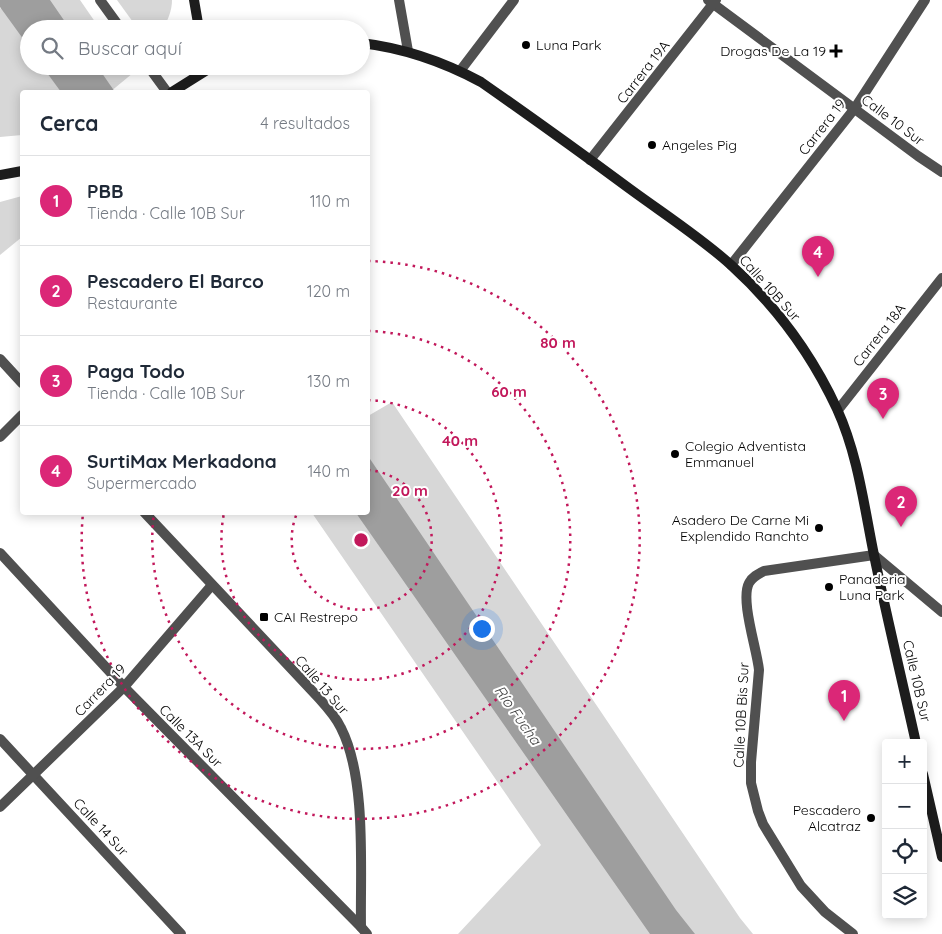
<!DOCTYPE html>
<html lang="es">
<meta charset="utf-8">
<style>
body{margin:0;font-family:Quicksand,sans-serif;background:#f6f6f7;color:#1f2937}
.controls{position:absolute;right:15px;bottom:15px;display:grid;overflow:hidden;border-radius:5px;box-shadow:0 2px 12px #0003}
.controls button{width:45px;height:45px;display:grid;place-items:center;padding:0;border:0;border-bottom:1px solid #e0e1e3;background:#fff;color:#1f2937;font:25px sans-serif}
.you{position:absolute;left:481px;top:628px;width:18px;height:18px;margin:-12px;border:4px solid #fff;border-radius:50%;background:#1a73e8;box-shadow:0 0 0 8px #1a73e833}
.badge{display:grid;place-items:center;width:32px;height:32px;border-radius:50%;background:#db2777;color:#fff;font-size:16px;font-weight:700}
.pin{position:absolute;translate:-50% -41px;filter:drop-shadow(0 1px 2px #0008)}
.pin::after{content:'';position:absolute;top:26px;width:18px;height:15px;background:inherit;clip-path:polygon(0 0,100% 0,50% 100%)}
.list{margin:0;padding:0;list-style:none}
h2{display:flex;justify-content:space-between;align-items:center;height:65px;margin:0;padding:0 20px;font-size:21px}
h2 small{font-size:16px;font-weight:400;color:#747a83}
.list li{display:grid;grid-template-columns:32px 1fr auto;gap:15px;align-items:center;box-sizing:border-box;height:90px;padding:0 20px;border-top:1px solid #e0e1e3}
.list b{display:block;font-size:19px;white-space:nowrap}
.list p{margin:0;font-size:16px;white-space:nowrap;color:#747a83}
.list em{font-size:16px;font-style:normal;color:#747a83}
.icon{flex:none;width:28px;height:28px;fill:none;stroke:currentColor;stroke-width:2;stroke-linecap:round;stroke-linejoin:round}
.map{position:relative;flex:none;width:942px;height:934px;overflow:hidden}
.search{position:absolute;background:#fff;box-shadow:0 2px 12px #0003;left:20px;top:20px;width:350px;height:55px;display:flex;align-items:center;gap:12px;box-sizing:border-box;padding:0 18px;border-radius:28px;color:#747a83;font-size:19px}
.panel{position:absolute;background:#fff;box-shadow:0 2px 12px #0003;left:20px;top:90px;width:350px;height:425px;border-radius:5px}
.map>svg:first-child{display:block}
.green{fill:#d7d7d7}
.water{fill:#9e9e9e}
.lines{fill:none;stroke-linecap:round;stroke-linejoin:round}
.minor{stroke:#505050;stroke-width:10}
.tertiary{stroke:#505050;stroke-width:10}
.secondary{stroke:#1d1d1d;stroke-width:10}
.ring{fill:none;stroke:#c2185b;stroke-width:2.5;stroke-dasharray:2.5 5}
.poi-dot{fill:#000;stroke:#fff;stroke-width:2}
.labels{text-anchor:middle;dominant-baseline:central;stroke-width:4;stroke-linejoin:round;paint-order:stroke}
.poi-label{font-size:14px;fill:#000;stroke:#fff;text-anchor:start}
.street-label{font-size:14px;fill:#000;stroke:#fff}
.water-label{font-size:15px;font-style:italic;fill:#3f3f3f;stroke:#fff}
.centre{fill:#c2185b;stroke:#fff;stroke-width:2.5}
.ring-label{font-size:15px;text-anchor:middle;font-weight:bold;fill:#c2185b;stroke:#fff;stroke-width:4;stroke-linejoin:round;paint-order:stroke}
</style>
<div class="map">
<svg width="942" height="934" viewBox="0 0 942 934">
<rect width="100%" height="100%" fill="#fff"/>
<g class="green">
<polygon points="5,0 80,0 100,29 29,29 29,66 128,66 133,73 110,92 22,92 22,135 0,137 0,9"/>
<path d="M117,0H172C172,10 168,21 162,29H138Z"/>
<polygon points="22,196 22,237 0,255 0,202"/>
<polygon points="392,402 740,918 753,934 458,934 541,845 312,513 368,512 368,416"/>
</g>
<g class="water">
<polygon points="0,0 50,0 70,29 29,29 29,47 0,7"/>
<polygon points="42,66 97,66 115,92 61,92"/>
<polygon points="368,456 676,910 695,934 650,934 356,513 368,512"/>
</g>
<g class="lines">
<g class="minor">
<polyline points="399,0 408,51"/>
<polyline points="708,0 918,156 942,172"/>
<polyline points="460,71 514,0"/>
<polyline points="590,160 716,0"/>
<polyline points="838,410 942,278"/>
<polyline points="0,437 22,415"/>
<polyline points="0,553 124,687 361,927"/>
<polyline points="0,739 181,934"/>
<polyline points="0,807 124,687 212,585"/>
<path d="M853,934L825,912L801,886L763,824L758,811L751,783V762L759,670C757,649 740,600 749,583C752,577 758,574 764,571L874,555L942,612"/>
</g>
<g class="tertiary">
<polyline points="100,0 121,29"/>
<polyline points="148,66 167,92"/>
<polyline points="731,265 855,108 925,0"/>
<polyline points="0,359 22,383"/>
<path d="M144,512L316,695C325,705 335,715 341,728C367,779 360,870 361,927L367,934"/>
</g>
<g class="secondary">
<polyline points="194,0 199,29"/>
<path d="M361,43C404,48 442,61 481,82C531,117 581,153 630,189C664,214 700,237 731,265C775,305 812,355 837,409C858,455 864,506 874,555C887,618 902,680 916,743"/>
<polyline points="172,92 207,70 216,66"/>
<polyline points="0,175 22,171"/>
<polyline points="923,774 942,857"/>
</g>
</g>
<g class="ring">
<path d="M368 470A70 70 0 1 1 297 513"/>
<path d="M368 400A140 140 0 1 1 224 513"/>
<path d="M368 331A209 209 0 1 1 154 513"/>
<path d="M368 261A279 279 0 1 1 83 513"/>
</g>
<g class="poi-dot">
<circle cx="526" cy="45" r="5"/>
<path d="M833.5 43.5h5v5h5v5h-5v5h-5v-5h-5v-5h5z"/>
<circle cx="652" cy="145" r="5"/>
<circle cx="675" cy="454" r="5"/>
<circle cx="819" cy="528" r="5"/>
<circle cx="829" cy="587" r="5"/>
<rect x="259" y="612" width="10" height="10" rx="2.5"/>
<circle cx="871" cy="818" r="5"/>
</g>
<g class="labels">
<g class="poi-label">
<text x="536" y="45">Luna Park</text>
<text x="826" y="51" text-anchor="end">Drogas De La 19</text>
<text x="662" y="145">Angeles Pig</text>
<text x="685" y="446">Colegio Adventista<tspan x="685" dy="16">Emmanuel</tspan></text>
<text x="809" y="520" text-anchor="end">Asadero De Carne Mi<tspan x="809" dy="16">Explendido Ranchto</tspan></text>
<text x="839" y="579">Panaderia<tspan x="839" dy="16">Luna Park</tspan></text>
<text x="274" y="617">CAI Restrepo</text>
<text x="861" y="810" text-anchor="end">Pescadero<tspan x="861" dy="16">Alcatraz</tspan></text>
</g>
<g class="street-label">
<text transform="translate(643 72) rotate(-52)">Carrera 19A</text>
<text transform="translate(893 120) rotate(37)">Calle 10 Sur</text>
<text transform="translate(822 127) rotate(-52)">Carrera 19</text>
<text transform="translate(770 288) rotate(48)">Calle 10B Sur</text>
<text transform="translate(879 335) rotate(-52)">Carrera 18A</text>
<text transform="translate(917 681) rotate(77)">Calle 10B Sur</text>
<text transform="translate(322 685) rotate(49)">Calle 13 Sur</text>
<text transform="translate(100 690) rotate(-46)">Carrera 19</text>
<text transform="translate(741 715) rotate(-87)">Calle 10B Bis Sur</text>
<text transform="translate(191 736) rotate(45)">Calle 13A Sur</text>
<text transform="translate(101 827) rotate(47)">Calle 14 Sur</text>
</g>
<g class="water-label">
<text transform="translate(518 715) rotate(55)">Río Fucha</text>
</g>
</g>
<circle cx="361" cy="540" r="8" class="centre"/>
<g class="ring-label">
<text x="558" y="348">80 m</text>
<text x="509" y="397">60 m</text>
<text x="460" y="446">40 m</text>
<text x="410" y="496">20 m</text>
</g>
</svg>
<div class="controls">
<button>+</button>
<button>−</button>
<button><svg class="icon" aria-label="locate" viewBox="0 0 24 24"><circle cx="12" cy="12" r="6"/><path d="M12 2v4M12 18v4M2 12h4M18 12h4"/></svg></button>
<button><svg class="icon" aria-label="layers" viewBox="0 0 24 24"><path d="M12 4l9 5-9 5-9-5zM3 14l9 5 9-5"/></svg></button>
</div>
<div class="you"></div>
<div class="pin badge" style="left:844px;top:721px">1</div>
<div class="pin badge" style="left:901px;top:527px">2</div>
<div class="pin badge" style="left:883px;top:419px">3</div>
<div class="pin badge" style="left:818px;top:277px">4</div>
<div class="search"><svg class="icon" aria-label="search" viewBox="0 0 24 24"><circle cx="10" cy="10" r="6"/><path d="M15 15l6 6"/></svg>Buscar aquí</div>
<section class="panel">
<h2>Cerca<small>4 resultados</small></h2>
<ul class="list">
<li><span class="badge">1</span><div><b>PBB</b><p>Tienda · Calle 10B Sur</p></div><em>110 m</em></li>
<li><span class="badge">2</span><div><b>Pescadero El Barco</b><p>Restaurante</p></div><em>120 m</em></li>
<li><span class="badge">3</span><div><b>Paga Todo</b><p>Tienda · Calle 10B Sur</p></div><em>130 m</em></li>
<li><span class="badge">4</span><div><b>SurtiMax Merkadona</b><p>Supermercado</p></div><em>140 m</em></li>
</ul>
</section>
</div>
